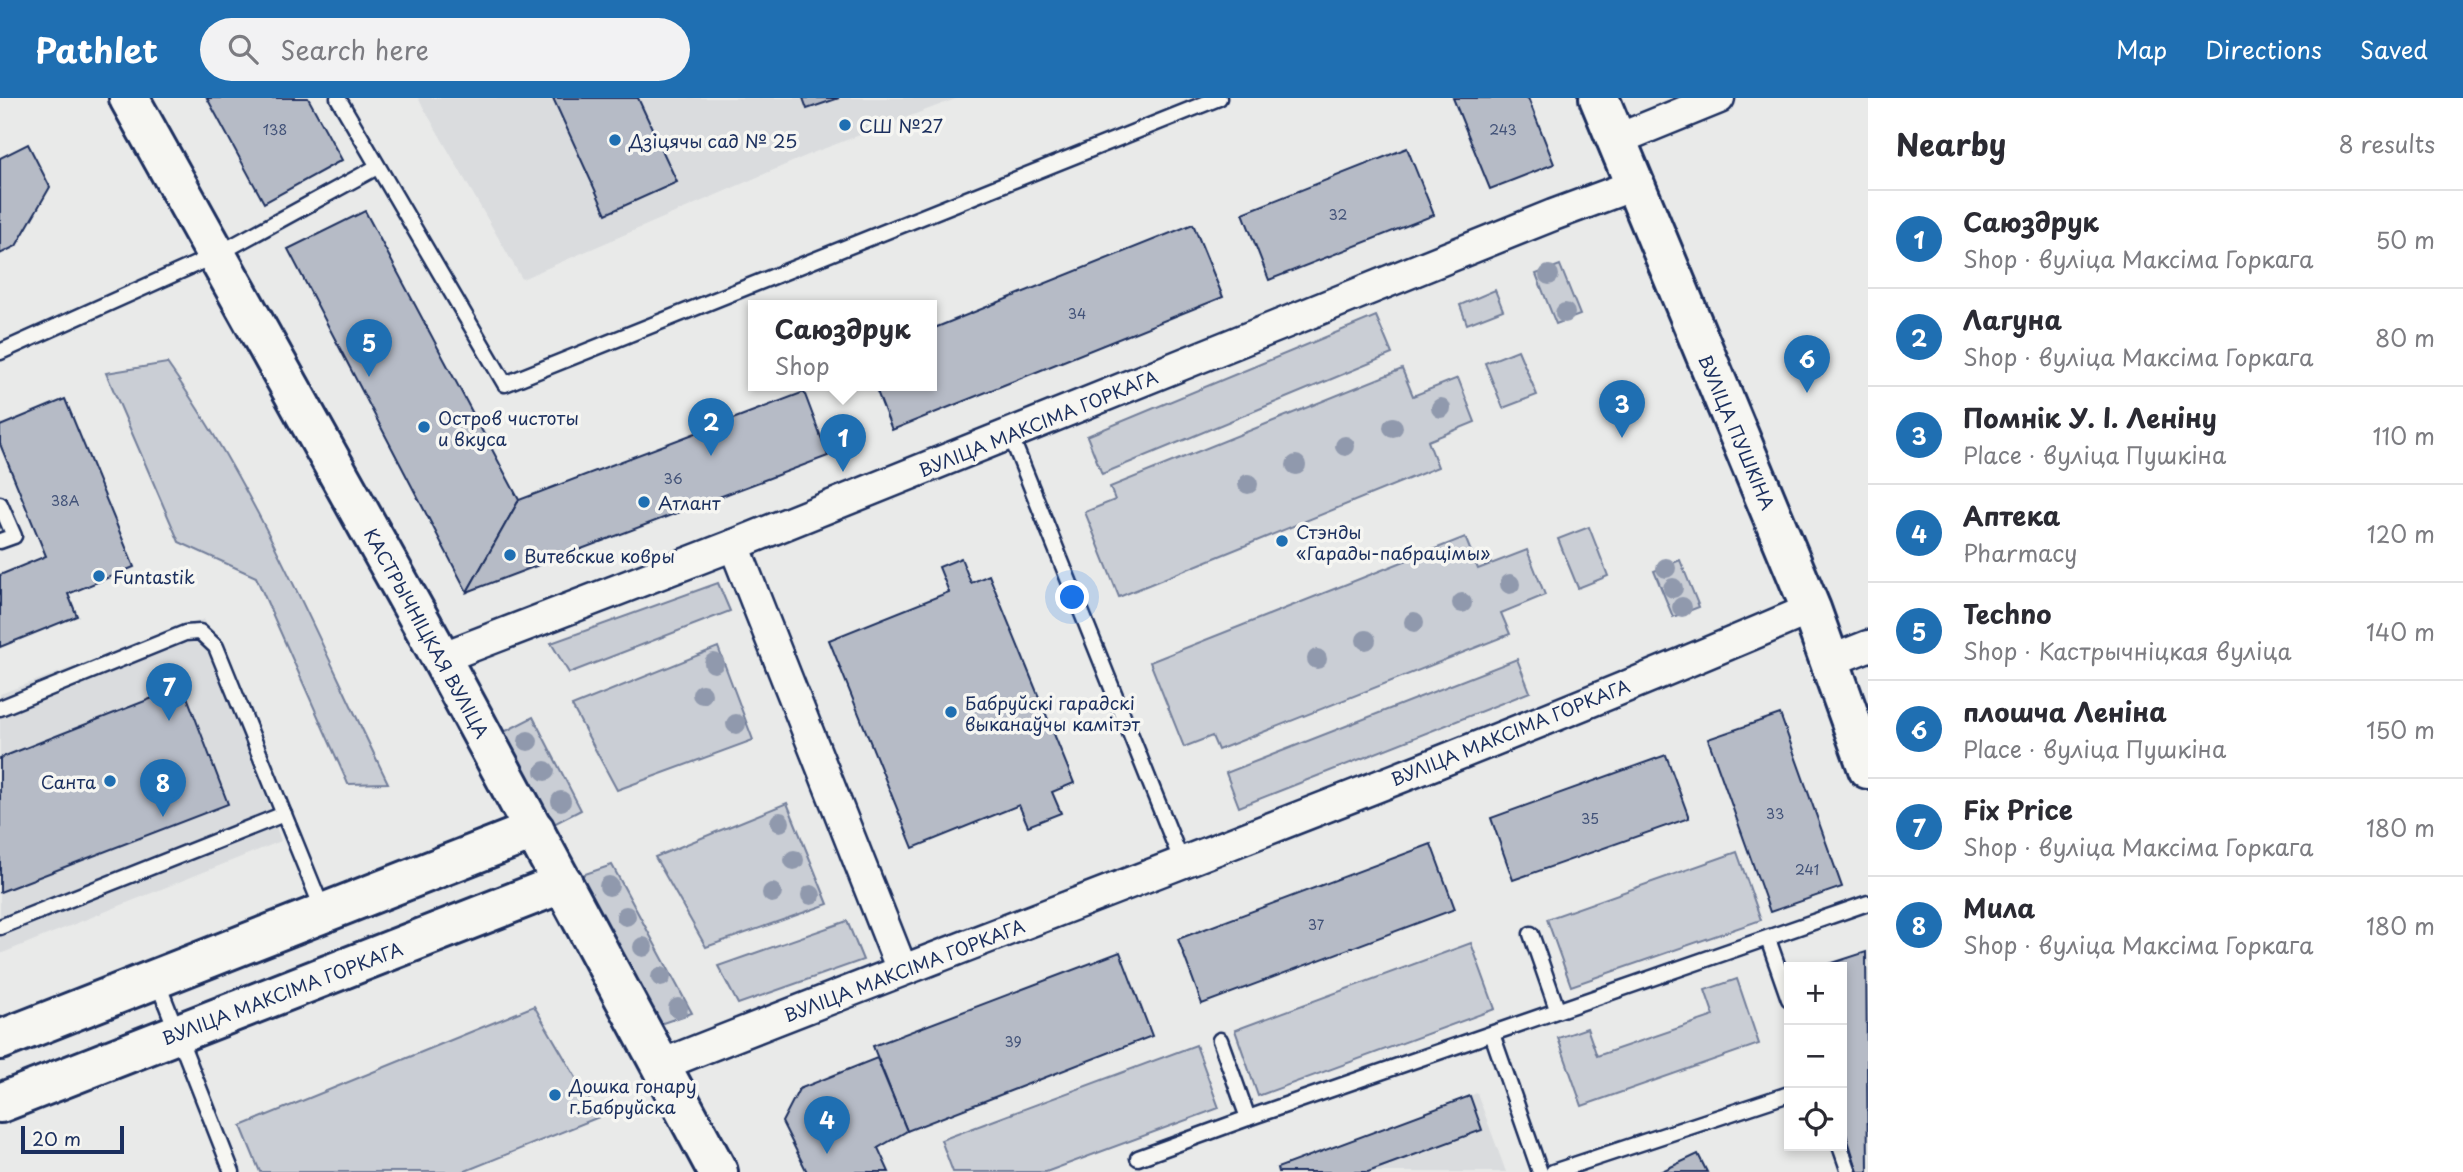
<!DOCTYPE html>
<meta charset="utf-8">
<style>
body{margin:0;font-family:"Playpen Sans",sans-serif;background:#f2f2f3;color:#2b2b33}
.controls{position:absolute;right:21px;bottom:21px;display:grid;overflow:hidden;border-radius:0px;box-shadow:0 4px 10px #0003}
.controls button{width:63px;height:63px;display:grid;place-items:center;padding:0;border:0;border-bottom:2px solid #e1e1e2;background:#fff;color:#2b2b33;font:35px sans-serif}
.scale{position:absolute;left:21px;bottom:18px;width:103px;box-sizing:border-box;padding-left:7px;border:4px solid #1b2f5e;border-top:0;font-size:19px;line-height:24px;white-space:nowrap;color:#1b2f5e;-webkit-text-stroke:5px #f6f6f2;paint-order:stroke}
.you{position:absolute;left:1073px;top:500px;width:24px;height:24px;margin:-18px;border:5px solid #fff;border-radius:50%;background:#1a73e8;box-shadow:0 0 0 10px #1a73e833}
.badge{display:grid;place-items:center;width:46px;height:46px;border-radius:50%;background:#1f6fb2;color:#fff;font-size:23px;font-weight:700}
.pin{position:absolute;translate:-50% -58px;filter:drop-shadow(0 2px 4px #0008)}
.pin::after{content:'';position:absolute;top:37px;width:24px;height:21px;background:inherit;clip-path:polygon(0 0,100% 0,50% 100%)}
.popup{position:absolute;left:748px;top:202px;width:189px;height:91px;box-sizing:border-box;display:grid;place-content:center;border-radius:0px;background:#fff;filter:drop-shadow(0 2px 5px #0005);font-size:23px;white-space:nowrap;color:#7c7c81}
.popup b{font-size:26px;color:#2b2b33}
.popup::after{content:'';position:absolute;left:50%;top:100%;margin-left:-14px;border:14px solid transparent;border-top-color:#fff}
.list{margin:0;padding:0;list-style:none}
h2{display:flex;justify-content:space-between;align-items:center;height:91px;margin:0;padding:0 28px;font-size:30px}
h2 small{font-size:23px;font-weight:400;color:#7c7c81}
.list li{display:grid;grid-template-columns:46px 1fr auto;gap:21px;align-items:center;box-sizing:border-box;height:98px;padding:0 28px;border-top:2px solid #e1e1e2}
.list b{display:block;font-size:26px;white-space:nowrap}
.list p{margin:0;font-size:23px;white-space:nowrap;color:#7c7c81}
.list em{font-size:23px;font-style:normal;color:#7c7c81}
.icon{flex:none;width:38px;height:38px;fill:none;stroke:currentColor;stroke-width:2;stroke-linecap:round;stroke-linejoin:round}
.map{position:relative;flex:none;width:1868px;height:1074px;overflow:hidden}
header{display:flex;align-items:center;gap:42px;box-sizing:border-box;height:98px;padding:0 35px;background:#1f6fb2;color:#fff}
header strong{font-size:33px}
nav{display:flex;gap:38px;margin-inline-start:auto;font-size:24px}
.search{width:490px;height:63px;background:#f2f2f3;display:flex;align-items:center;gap:18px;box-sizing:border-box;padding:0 24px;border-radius:38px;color:#7c7c81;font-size:26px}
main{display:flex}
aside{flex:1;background:#fff}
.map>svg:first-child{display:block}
.built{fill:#dadcde}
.green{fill:#caced5;stroke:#727e9a;stroke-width:2}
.building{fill:#b6bbc6;stroke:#1b2f5e;stroke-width:2}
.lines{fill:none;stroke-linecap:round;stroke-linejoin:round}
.service-casing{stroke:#1b2f5e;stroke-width:19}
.minor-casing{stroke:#1b2f5e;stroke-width:35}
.secondary-casing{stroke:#1b2f5e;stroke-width:44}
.service{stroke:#f6f6f2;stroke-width:14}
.minor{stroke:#f6f6f2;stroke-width:30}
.secondary{stroke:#f6f6f2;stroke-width:38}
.tree{fill:#9099ad}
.poi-dot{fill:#1f6fb2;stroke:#f6f6f2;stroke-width:2.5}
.labels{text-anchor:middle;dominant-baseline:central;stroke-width:7;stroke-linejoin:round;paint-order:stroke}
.number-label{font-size:14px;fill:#425278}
.poi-label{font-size:18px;fill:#1b2f5e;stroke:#f6f6f2;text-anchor:start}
.street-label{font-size:18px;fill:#1b2f5e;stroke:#f6f6f2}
</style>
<header>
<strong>Pathlet</strong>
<div class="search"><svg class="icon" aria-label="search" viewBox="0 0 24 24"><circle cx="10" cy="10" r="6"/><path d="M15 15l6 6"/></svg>Search here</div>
<nav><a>Map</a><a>Directions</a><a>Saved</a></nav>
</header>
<main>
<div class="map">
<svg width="1868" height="1074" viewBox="0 0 1868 1074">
<rect width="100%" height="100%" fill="#e9eae9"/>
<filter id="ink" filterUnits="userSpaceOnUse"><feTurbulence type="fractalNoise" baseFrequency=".0143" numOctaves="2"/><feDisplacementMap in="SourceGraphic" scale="14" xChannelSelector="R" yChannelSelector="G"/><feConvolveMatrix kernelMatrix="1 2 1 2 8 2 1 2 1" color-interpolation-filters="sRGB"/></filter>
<g filter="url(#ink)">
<g class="built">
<polygon points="418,0 958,0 815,54 522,181"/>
<polygon points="204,521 281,743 0,856 0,596"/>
<polygon points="1477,995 1506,1074 1277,1074 1277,1070"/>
</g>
<g class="green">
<polygon points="1560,167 1580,217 1556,226 1536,176"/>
<polygon points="1495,192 1503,212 1467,226 1460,207"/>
<polygon points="1376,218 1392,256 1102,376 1087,338"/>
<polygon points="1518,252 1537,297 1503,310 1485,265"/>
<path d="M167,265C259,395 318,542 388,685L348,686L256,479L179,444L106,275Z"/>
<polygon points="1402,271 1413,298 1458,280 1475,324 1428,343 1438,369 1119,499 1085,414 1115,402 1110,389"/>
<polygon points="1589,429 1608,478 1578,490 1558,441"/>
<polygon points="1465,439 1478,471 1527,452 1545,497 1501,515 1510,536 1218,652 1212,638 1184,649 1150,564"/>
<polygon points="1680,462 1699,509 1673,519 1654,473"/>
<polygon points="718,485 730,513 569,575 551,545"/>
<polygon points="718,549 753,642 617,692 572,608"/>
<polygon points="1517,561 1530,594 1239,709 1226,675"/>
<polygon points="533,619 581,712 552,727 504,634"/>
<polygon points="787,705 828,806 706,849 655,759"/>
<polygon points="1737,754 1761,822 1571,888 1547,821"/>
<polygon points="612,767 692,915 657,927 579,778"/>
<polygon points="847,823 863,862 738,906 718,868"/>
<polygon points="1471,845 1495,911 1258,998 1235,932"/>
<polygon points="1737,881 1759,946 1582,1008 1558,940 1587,930 1597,958 1714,918 1705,892"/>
<polygon points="534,908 599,1019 463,1074 260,1074 241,1028"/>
<polygon points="1196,947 1219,1010 1046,1074 953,1074 941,1042"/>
</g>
<g class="building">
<polygon points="207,0 308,0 342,62 264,105"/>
<polygon points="553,0 638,0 677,84 606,116"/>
<polygon points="803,0 839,0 807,11"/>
<polygon points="1453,0 1528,0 1554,66 1490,91"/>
<polygon points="28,46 50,89 16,148 0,156 0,60"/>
<polygon points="1407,50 1434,117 1269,182 1243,115"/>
<polygon points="365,113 519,402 467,494 288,151"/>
<polygon points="1193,126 1223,199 892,332 875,288 932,288 932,231"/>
<polygon points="804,294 828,358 467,494 519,402"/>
<polygon points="65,301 134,469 68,496 77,518 0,549 0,477 46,458 0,346 0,328"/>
<polygon points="961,460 971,485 989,477 1074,685 1052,694 1061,715 1028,728 1019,707 913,750 829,542 949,494 939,469"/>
<polygon points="183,588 228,706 0,794 0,660"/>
<polygon points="1780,616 1842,789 1770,814 1708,641"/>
<polygon points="1666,657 1689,720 1513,782 1491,720"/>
<polygon points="1431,746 1455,811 1202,906 1178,841"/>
<polygon points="1120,854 1152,938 907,1033 873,948"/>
<polygon points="1866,854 1868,1074 1858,1074 1842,1023 1842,869 1820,869"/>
<polygon points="877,960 907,1033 878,1050 889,1074 807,1074 782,1024 799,991"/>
<polygon points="1470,998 1482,1032 1368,1074 1278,1074 1277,1070"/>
<polygon points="1698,1056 1707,1074 1660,1074"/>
</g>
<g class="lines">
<defs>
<g id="service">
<polyline points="338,0 505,286 1219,0"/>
<polyline points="0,254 216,157 377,69"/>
<polyline points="1010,336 1183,767"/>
<polyline points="0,406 14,438 0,443"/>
<polyline points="0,610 185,535 200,534 216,549 324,815"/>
<polyline points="0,829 284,716"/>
<polyline points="1531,836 1557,911"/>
<polyline points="1768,841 1789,901"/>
<polyline points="157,883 232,1074"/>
<polyline points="1492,936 1540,1074"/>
<polyline points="1220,942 1248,1020 1868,805"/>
<polyline points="1840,1048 1849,1074"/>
<polyline points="1138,1060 1248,1020"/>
<polyline points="1553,1074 1789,996"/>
</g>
<g id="minor">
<polyline points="1616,42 1719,0"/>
<polyline points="734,447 902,872"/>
<polyline points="441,560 734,447 1553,117 1634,87"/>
<polyline points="1830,563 1868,548"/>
<path d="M661,967C1044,815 1432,674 1811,511"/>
</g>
<g id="secondary">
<polyline points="129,0 441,560 718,1074"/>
<polyline points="1599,0 1811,511 1868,671"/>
<polyline points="0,942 535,732"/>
<polyline points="0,1005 563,785"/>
</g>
</defs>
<use href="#service" class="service-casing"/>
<use href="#minor" class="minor-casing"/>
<use href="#secondary" class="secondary-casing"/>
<use href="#service" class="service"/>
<use href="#minor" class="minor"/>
<use href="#secondary" class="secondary"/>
</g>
<g class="tree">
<circle cx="1549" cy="177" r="10"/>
<circle cx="1565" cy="215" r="10"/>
<circle cx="1441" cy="310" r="10"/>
<circle cx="1393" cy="329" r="10"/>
<circle cx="1345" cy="348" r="10"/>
<circle cx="1296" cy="367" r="10"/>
<circle cx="1248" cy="386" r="10"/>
<circle cx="1666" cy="470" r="10"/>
<circle cx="1510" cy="486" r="10"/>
<circle cx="1673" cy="490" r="10"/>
<circle cx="1462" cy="505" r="10"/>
<circle cx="1682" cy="509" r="10"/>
<circle cx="1414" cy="524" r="10"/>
<circle cx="1366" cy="542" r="10"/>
<circle cx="1317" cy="561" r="10"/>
<circle cx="714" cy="565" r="10"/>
<circle cx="702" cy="596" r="10"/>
<circle cx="736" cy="626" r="10"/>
<circle cx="528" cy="643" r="10"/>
<circle cx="545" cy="673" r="10"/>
<circle cx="561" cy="703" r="10"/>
<circle cx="780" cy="724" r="10"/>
<circle cx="794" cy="762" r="10"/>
<circle cx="609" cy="788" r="10"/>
<circle cx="772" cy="795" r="10"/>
<circle cx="811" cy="797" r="10"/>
<circle cx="626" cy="818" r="10"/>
<circle cx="643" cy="849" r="10"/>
<circle cx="661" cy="879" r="10"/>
<circle cx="678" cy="910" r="10"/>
</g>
</g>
<g class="poi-dot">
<circle cx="845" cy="27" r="7"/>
<circle cx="615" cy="42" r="7"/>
<circle cx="424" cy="329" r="7"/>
<circle cx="644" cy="404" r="7"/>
<circle cx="1282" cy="443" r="7"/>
<circle cx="510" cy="457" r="7"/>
<circle cx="99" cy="478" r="7"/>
<circle cx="951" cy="614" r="7"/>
<circle cx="110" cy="683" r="7"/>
<circle cx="555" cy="997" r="7"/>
</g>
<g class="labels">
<g class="number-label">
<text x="275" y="31">138</text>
<text x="1503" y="31">243</text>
<text x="1338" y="116">32</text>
<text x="1077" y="215">34</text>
<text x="673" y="380">36</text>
<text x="65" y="402">38А</text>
<text x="1775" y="715">33</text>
<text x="1590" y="720">35</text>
<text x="1807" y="771">241</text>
<text x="1316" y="826">37</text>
<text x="1013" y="943">39</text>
</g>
<g class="poi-label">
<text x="859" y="27">СШ №27</text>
<text x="629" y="42">Дзіцячы сад № 25</text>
<text x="438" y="319">Остров чистоты<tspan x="438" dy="21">и вкуса</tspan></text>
<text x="658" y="404">Атлант</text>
<text x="1296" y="433">Стэнды<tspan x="1296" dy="21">«Гарады-пабрацімы»</tspan></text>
<text x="524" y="457">Витебские ковры</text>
<text x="113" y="478">Funtastik</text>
<text x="965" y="604">Бабруйскі гарадскі<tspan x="965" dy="21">выканаўчы камітэт</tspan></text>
<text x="96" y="683" text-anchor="end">Санта</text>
<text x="569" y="987">Дошка гонару<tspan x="569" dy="21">г.Бабруйска</tspan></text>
</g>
<g class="street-label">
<text transform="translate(1038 325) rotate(-22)">ВУЛІЦА МАКСІМА ГОРКАГА</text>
<text transform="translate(1737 334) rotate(67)">ВУЛІЦА ПУШКІНА</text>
<text transform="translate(427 535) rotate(61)">КАСТРЫЧНІЦКАЯ ВУЛІЦА</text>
<text transform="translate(1510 634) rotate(-22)">ВУЛІЦА МАКСІМА ГОРКАГА</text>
<text transform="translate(904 872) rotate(-21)">ВУЛІЦА МАКСІМА ГОРКАГА</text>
<text transform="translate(282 895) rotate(-21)">ВУЛІЦА МАКСІМА ГОРКАГА</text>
</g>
</g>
</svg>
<div class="controls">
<button>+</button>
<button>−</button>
<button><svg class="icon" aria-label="locate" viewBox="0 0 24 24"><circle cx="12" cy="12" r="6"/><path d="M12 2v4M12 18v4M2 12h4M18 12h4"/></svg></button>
</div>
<div class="scale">20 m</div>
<div class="you"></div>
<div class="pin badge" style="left:843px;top:374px">1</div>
<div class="popup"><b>Саюздрук</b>Shop</div>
<div class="pin badge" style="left:711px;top:358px">2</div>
<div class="pin badge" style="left:1622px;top:340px">3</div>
<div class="pin badge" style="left:827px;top:1056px">4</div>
<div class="pin badge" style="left:369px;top:279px">5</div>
<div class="pin badge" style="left:1807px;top:295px">6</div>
<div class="pin badge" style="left:169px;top:623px">7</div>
<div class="pin badge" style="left:163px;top:719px">8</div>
</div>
<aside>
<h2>Nearby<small>8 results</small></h2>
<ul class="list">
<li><span class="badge">1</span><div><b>Саюздрук</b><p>Shop · вуліца Максіма Горкага</p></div><em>50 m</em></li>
<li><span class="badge">2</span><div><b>Лагуна</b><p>Shop · вуліца Максіма Горкага</p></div><em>80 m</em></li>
<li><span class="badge">3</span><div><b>Помнік У. І. Леніну</b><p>Place · вуліца Пушкіна</p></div><em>110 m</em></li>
<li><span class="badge">4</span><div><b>Аптека</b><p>Pharmacy</p></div><em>120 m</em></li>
<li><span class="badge">5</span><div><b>Techno</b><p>Shop · Кастрычніцкая вуліца</p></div><em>140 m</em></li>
<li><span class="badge">6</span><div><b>плошча Леніна</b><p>Place · вуліца Пушкіна</p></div><em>150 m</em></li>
<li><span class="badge">7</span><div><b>Fix Price</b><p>Shop · вуліца Максіма Горкага</p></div><em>180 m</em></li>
<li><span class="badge">8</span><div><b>Мила</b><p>Shop · вуліца Максіма Горкага</p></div><em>180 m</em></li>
</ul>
</aside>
</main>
